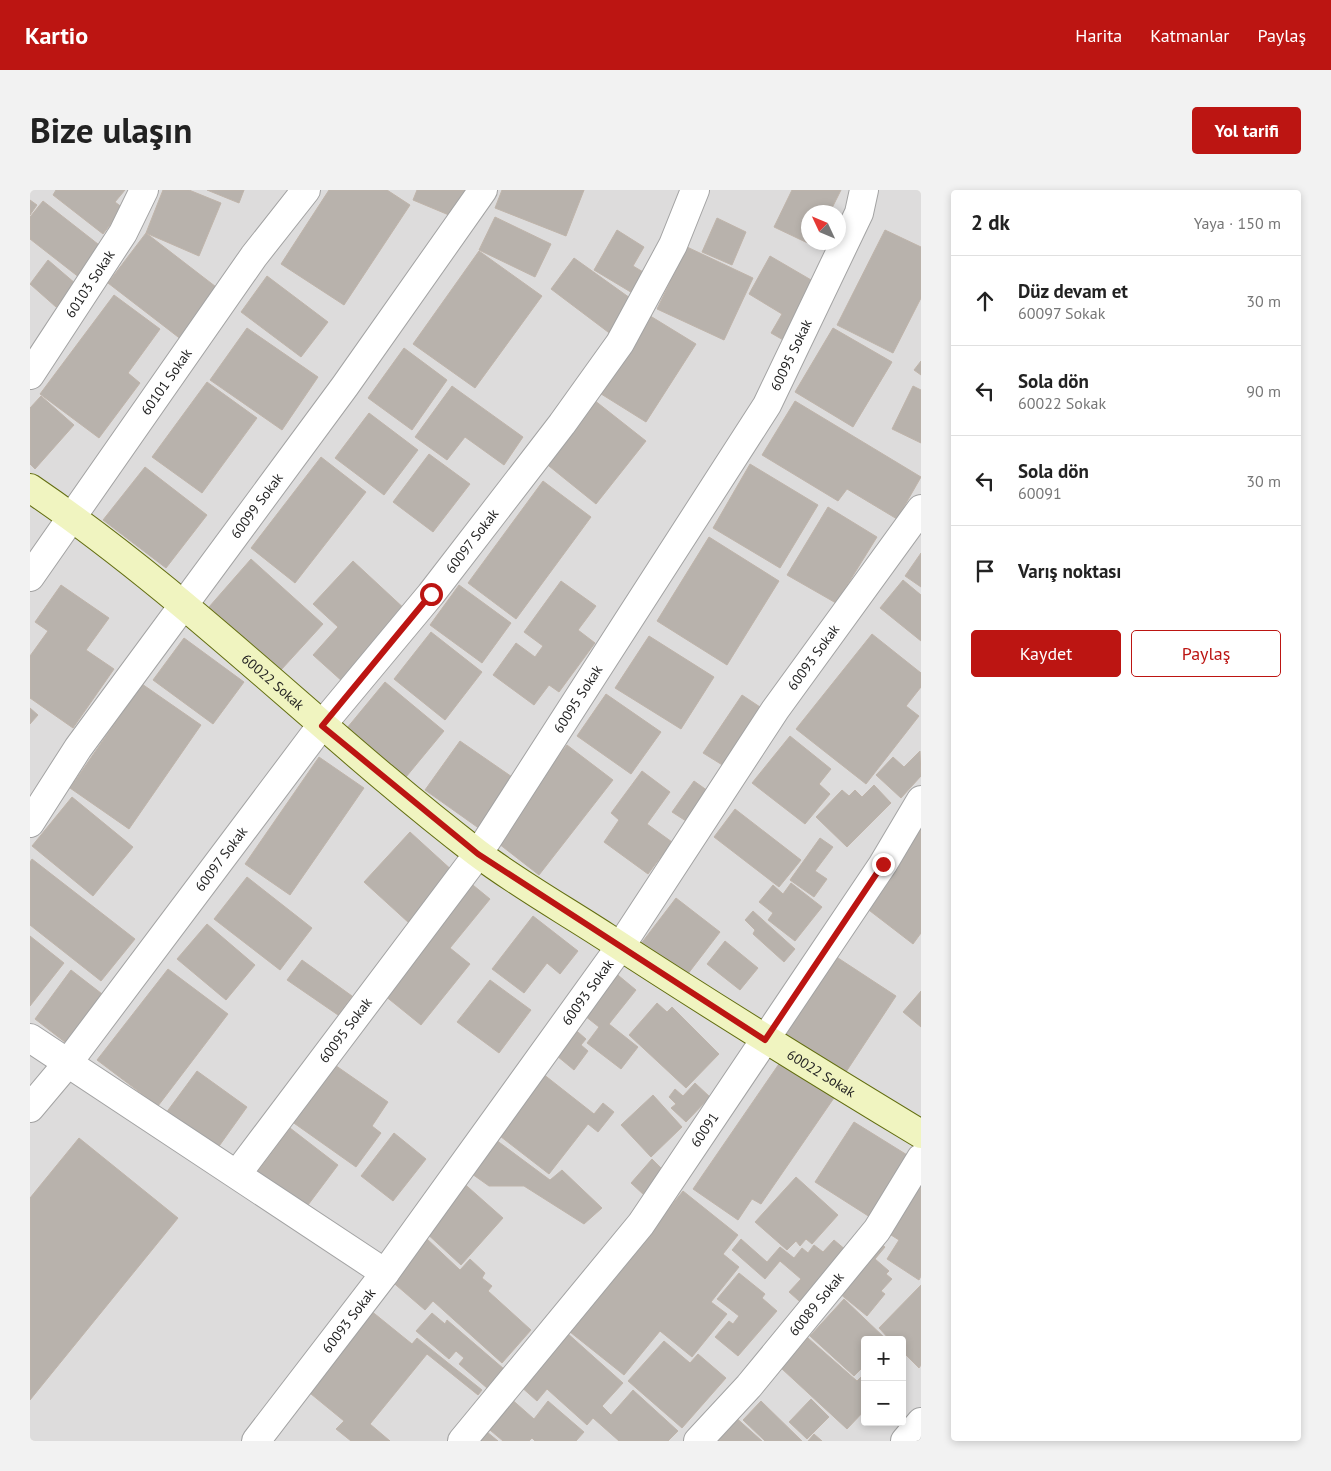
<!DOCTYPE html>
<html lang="tr">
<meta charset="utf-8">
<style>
body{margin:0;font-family:"PT Sans",sans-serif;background:#f2f2f2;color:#222}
.controls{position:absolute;right:15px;bottom:15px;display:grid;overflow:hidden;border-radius:5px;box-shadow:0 2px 8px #0003}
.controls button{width:45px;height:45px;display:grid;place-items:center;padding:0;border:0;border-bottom:1px solid #e0e0e0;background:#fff;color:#222;font:25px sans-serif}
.compass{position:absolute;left:771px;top:15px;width:45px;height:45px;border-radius:50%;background:#fff;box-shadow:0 2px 8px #0003;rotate:314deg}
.stop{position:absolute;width:15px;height:15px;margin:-11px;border:4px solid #bc1512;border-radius:50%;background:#fff}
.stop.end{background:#bc1512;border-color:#fff;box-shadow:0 1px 5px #0008}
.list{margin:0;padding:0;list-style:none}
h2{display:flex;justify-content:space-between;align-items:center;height:65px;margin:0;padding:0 20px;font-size:21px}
h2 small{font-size:16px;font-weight:400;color:#767676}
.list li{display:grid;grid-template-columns:32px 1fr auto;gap:15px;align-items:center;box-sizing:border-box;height:90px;padding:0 20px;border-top:1px solid #e0e0e0}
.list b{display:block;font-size:19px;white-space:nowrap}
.list p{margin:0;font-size:16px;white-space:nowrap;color:#767676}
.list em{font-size:16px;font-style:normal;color:#767676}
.actions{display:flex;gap:10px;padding:15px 20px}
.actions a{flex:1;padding:11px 0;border:1px solid #bc1512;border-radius:5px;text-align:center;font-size:18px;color:#bc1512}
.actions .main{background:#bc1512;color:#fff}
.icon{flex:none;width:28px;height:28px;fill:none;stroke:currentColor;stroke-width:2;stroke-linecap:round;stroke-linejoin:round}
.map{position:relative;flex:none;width:891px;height:1251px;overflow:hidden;border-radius:5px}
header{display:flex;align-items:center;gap:30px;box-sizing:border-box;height:70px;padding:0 25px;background:#bc1512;color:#fff}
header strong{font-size:24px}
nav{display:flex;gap:28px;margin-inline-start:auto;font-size:18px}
.intro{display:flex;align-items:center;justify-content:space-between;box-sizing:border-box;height:120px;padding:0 30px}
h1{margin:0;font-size:35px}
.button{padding:12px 22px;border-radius:5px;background:#bc1512;color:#fff;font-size:18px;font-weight:700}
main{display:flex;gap:30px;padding:0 30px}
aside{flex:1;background:#fff;border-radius:5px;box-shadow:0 2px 8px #0003}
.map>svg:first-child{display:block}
.residential{fill:#dddcdc;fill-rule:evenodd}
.building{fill:#b8b2ac;stroke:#bfb4aa}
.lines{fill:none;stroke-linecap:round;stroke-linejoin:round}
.street-casing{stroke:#a3a3a3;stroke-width:30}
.secondary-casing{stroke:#626d0f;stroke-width:30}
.street{stroke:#fff;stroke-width:28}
.secondary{stroke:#f0f4c0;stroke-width:28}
.route{stroke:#bc1512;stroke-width:6}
.labels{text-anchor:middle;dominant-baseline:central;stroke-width:4;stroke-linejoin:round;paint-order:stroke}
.street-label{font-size:14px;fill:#1f1f1f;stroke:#fff}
</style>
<header>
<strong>Kartio</strong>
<nav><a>Harita</a><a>Katmanlar</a><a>Paylaş</a></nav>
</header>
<div class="intro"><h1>Bize ulaşın</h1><a class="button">Yol tarifi</a></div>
<main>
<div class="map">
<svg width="891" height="1251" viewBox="0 0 891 1251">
<rect width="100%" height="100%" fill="#efece6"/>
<path class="residential" d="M0,0H891V1251H0ZM778,22H808V52H778ZM835,1150H872V1232H835Z"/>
<g class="building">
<polygon points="26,0 95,0 85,12 93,18 73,44 23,5"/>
<polygon points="133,0 159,0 191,13 169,66 116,43"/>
<polygon points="177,0 214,0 209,13"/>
<polygon points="299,0 357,0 380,15 314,115 251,74"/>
<polygon points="387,0 438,0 426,28 383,10"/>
<polygon points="472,0 554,0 536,46 465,18"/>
<polygon points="762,0 811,0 800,22 778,22 778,52 786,52 784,56 744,37"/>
<polygon points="0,10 7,15 0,25"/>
<polygon points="13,11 73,58 50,88 0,49 0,27"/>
<polygon points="465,27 521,54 505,87 449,60"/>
<polygon points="687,28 716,42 702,75 672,62"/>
<polygon points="587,40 614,57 603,76 620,86 609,107 564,80"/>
<polygon points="855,40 891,57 891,108 863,163 807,135"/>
<polygon points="116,43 190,100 152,150 78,93"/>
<polygon points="657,57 723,88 694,150 627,119"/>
<polygon points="449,61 512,106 445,198 383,154"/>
<polygon points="740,66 788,94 755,151 741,143 752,124 719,104"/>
<polygon points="544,68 607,113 582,145 521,99"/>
<polygon points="18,70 46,94 26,117 0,94"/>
<polygon points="237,86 298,132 271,167 211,122"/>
<polygon points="84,105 130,139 98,183 110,193 69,248 10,204"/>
<polygon points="617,124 666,154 616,232 568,202"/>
<polygon points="217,138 288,187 252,240 180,190"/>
<polygon points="803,138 862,172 823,237 765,202"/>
<polygon points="374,158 417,190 382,240 338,208"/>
<polygon points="891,171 891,185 884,180"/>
<polygon points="177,192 227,228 172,303 122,267"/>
<polygon points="422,196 493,247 474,275 435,247 417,270 385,247"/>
<polygon points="883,196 891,200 891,253 862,239"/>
<polygon points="11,206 44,235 5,279 0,274 0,218"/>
<polygon points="564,210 616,251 566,314 514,272"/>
<polygon points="765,211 891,287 867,329 817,299 808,311 732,265"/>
<polygon points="339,223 388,260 354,305 305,268"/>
<polygon points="399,264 440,294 403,342 363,312"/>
<polygon points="291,267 336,302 265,393 221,358"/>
<polygon points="720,274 788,315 750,378 683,338"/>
<polygon points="115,277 177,325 136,378 73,330"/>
<polygon points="513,291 561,327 486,429 438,393"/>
<polygon points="798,317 847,347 806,413 757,385"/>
<polygon points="679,347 749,391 697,475 627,431"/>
<polygon points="891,363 891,397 875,386"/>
<polygon points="221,369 293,434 251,480 179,417"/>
<polygon points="323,371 378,422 313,492 283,465 308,437 283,414"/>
<polygon points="873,390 891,405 891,451 850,418"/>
<polygon points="531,391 566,416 548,440 565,453 529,502 519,495 504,515 463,485 486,453 505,467 513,456 494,442"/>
<polygon points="31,395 79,428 56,460 84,479 43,538 0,508 0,466 18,441 5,432"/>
<polygon points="429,395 481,433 452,473 400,435"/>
<polygon points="401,442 452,482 415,530 364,489"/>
<polygon points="842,444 891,483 891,497 876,516 889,526 836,594 766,539"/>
<polygon points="619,446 684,487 651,539 585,498"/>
<polygon points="154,448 214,492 183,534 123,490"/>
<polygon points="355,492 414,541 376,587 317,538"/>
<polygon points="112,494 171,535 99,639 40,598"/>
<polygon points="576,504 631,542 601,584 547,546"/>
<polygon points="712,505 733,519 694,576 673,563"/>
<polygon points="0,518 8,525 0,534"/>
<polygon points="760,546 801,579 789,594 800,604 775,634 722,593"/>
<polygon points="430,551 485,589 450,639 395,600"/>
<polygon points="537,555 583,590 509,685 464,650"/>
<polygon points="890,561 891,586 871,608 846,585 863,567 874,577"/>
<polygon points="289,567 334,598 260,705 215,674"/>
<polygon points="612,581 640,602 617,634 642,652 618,684 574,652 589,630 581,623"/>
<polygon points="664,591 678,601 656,631 642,622"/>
<polygon points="844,595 861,613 817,657 786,627 812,600 819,606 825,600 832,607"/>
<polygon points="42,607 103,657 63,706 2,656"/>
<polygon points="705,619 771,670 749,697 684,647"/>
<polygon points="891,636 891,743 883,754 831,714"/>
<polygon points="380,642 425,683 379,733 334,692"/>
<polygon points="790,648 803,657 785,681 797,689 784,707 760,690"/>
<polygon points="2,669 105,749 71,791 0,735 0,672"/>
<polygon points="217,687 282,738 250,780 184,729"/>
<polygon points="438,691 460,709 420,758 440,774 391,835 349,801"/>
<polygon points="761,693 792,717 765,751 738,730 743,723 729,712 743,695 753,704"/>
<polygon points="646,708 690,742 654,789 610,755"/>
<polygon points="723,721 765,759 754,772 723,744 725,740 715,730"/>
<polygon points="503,726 548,761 530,784 517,773 494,803 462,779"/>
<polygon points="177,734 225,775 196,810 147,769"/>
<polygon points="0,746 34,773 0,816"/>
<polygon points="695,751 728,778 710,800 677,774"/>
<polygon points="805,766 866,806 814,885 753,846"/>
<polygon points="272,770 322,806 308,825 257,790"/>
<polygon points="138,779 198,824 128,916 67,870"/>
<polygon points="41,780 76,807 40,856 5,829"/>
<polygon points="583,781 606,800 579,834 608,857 591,879 557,853 569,837 550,822"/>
<polygon points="460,790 501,820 469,863 427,832"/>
<polygon points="891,801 891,837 873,822"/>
<polygon points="627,813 637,822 642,817 689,864 656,898 599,845"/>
<polygon points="541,836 556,849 551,855 558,861 544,880 521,861"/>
<polygon points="753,868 806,905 731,1014 722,1009 708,1030 663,999"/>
<polygon points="302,873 358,912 342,936 351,943 326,977 261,931"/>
<polygon points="508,880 564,924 573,913 584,922 568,942 558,934 519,984 466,943"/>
<polygon points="167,881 217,917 187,959 136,923"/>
<polygon points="665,893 680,907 656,932 641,918 646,914 639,907 645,899 653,906"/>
<polygon points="623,905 652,937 621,967 591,935"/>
<polygon points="824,932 882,968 843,1029 785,992"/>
<polygon points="260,938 308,975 272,1023 223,987"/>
<polygon points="364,943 396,969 363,1011 331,986"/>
<polygon points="462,947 520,990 532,980 572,1018 554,1034 494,996 459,996 435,979"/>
<polygon points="49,948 148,1028 0,1210 0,1008"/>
<polygon points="622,969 635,982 614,1005 601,993"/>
<polygon points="891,975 891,1086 889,1090 857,1069 869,1050 850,1038"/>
<polygon points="766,987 808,1025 782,1054 776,1049 770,1056 766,1051 757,1060 725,1032"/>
<polygon points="430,990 473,1028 431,1075 394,1041"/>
<polygon points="653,1001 708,1045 693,1064 709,1077 681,1112 697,1124 662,1167 630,1141 594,1185 540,1142"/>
<polygon points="396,1048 430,1080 440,1069 455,1083 452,1088 462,1096 458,1101 501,1140 472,1173 403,1111 395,1120 359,1089"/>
<polygon points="711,1049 737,1072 750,1057 764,1068 772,1058 778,1063 784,1055 793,1062 804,1050 823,1066 777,1118 759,1102 771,1089 750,1071 735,1089 702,1060"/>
<polygon points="847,1051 855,1057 845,1069 859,1081 856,1084 862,1089 851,1101 855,1104 837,1126 809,1103"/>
<polygon points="709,1083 735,1104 732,1108 747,1121 708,1166 685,1147 699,1131 703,1134 709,1126 687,1109"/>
<polygon points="891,1095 891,1175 889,1178 872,1161 872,1150 860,1150 849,1138"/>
<polygon points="814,1109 857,1150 835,1150 835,1175 824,1186 780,1146"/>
<polygon points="340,1120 382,1154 387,1148 452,1200 448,1205 397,1164 340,1234 360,1251 321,1251 306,1239 314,1231 275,1199"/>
<polygon points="402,1123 415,1134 417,1130 474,1179 457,1198 429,1174 434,1168 426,1161 419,1169 386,1141"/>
<polygon points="536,1142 593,1193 572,1216 581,1225 603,1200 648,1241 638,1251 589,1251 563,1228 557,1235 517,1199 507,1211 489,1195"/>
<polygon points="778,1148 827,1191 832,1186 835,1188 835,1220 817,1239 751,1178"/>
<polygon points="634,1151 660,1173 668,1164 696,1188 652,1238 598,1191"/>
<polygon points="479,1207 504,1229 518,1211 554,1242 546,1251 505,1251 502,1248 499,1251 473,1251 454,1235"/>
<polygon points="781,1209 799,1227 777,1249 759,1232"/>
<polygon points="731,1211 772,1251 735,1251 713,1230"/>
<polygon points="703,1225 732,1251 679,1251"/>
<polygon points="451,1237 468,1251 440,1251"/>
<polygon points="784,1244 792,1251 778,1251"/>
</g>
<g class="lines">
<defs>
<g id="street">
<path id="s1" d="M0,185L93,43L114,0"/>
<path id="s2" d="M0,387L224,66L276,0"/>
<path id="s3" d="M0,633L48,558L315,196L453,0"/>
<polyline points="0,848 355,1083"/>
<path id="s4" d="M0,918L37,874L291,536L401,404L532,234L590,153L643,55L665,0"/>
<path id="s5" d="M207,984L448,664L737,215L829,23L834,0"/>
<path id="s6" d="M226,1251L355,1083L590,757L745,520L891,319"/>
<path id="s7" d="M432,1251L611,1034L853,674L891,610"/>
<path id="s8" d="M668,1251L719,1196L847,1040L891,968"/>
<polyline points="875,1251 891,1232"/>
</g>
<g id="secondary">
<path id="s9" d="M0,298C159,406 294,545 446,662C487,693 533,719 576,747C680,815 785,880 891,944"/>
</g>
</defs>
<use href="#street" class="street-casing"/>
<use href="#secondary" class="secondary-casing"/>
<use href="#street" class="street"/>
<use href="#secondary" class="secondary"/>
</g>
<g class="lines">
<polyline class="route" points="401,404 292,536 448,664 735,850 853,674"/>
</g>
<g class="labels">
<g class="street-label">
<text stroke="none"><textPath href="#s1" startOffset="109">60103 Sokak</textPath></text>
<text stroke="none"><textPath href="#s5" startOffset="990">60095 Sokak</textPath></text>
<text stroke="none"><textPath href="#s2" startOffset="238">60101 Sokak</textPath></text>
<text stroke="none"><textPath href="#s3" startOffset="390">60099 Sokak</textPath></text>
<text stroke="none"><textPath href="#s4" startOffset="719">60097 Sokak</textPath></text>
<text stroke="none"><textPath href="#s6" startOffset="962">60093 Sokak</textPath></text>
<text stroke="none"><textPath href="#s9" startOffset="311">60022 Sokak</textPath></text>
<text stroke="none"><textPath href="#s5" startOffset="585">60095 Sokak</textPath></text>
<text stroke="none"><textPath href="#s4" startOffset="314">60097 Sokak</textPath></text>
<text stroke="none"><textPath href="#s6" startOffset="558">60093 Sokak</textPath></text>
<text stroke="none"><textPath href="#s5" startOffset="180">60095 Sokak</textPath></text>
<text stroke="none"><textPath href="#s9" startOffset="986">60022 Sokak</textPath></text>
<text stroke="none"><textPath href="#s7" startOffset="395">60091</textPath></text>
<text stroke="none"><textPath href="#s8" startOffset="181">60089 Sokak</textPath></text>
<text stroke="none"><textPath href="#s6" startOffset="152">60093 Sokak</textPath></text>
</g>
</g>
</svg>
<div class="controls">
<button>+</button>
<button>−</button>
</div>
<svg class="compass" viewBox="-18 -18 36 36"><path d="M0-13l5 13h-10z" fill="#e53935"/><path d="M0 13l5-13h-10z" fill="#767676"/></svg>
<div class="stop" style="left:401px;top:404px"></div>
<div class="stop end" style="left:853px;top:674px"></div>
</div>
<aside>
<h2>2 dk<small>Yaya · 150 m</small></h2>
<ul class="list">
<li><svg class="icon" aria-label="ahead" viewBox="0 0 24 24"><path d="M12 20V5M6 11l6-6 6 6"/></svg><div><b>Düz devam et</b><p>60097 Sokak</p></div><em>30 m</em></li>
<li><svg class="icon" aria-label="left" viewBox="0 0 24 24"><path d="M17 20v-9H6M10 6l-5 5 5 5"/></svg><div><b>Sola dön</b><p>60022 Sokak</p></div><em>90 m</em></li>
<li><svg class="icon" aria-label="left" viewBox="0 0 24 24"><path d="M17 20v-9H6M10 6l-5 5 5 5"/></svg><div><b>Sola dön</b><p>60091</p></div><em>30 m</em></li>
<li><svg class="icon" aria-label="arrive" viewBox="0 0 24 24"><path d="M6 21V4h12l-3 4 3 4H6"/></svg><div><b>Varış noktası</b></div></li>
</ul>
<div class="actions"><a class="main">Kaydet</a><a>Paylaş</a></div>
</aside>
</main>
